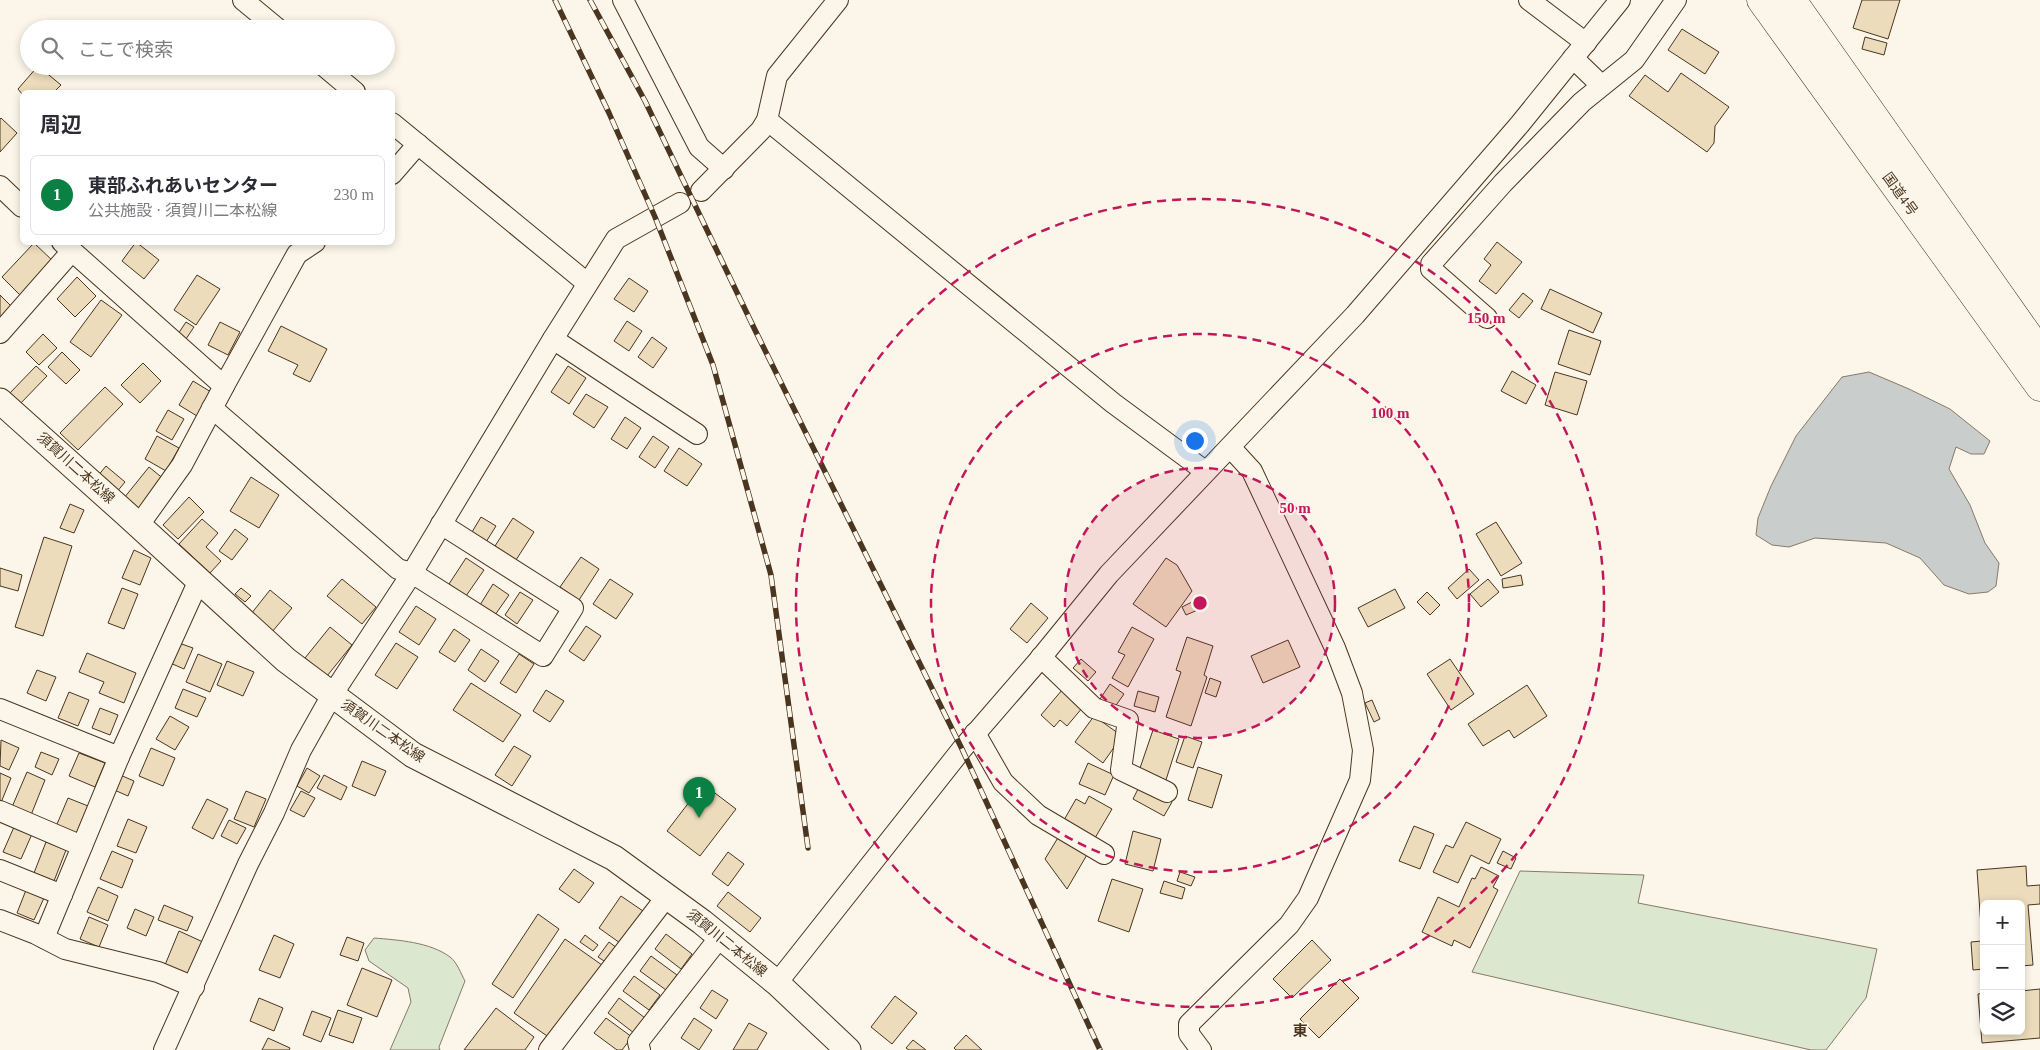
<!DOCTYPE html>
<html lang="ja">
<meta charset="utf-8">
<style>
body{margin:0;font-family:"Times New Roman","Noto Sans JP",serif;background:#f2f2f3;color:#2b2b33}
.controls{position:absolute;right:15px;bottom:15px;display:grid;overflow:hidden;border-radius:8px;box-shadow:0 2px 8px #0003}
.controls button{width:45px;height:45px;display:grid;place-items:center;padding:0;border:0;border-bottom:1px solid #e1e1e2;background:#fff;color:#2b2b33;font:25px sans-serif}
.you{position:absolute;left:1194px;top:440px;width:18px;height:18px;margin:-12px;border:4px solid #fff;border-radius:50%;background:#1a73e8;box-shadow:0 0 0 8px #1a73e833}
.badge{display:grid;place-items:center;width:32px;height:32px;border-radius:50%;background:#0b8043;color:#fff;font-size:16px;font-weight:700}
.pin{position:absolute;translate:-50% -41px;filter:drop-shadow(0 1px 2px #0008)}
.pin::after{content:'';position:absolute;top:26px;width:18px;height:15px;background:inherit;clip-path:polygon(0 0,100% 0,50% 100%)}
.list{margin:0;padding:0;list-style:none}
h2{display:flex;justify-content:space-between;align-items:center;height:65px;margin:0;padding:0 20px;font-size:21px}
h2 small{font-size:16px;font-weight:400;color:#7c7c81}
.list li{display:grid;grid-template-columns:32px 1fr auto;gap:15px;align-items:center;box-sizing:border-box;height:80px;margin:0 10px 10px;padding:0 10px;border:1px solid #e1e1e2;border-radius:8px}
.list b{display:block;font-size:19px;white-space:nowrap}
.list p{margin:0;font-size:16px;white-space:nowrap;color:#7c7c81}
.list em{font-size:16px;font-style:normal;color:#7c7c81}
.icon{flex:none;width:28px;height:28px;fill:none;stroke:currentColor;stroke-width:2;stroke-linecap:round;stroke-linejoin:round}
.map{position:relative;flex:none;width:2040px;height:1050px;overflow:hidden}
.search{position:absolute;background:#fff;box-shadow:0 2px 8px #0003;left:20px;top:20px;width:375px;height:55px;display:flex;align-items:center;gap:12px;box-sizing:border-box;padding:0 18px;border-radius:28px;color:#7c7c81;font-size:19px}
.panel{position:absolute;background:#fff;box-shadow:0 2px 8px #0003;left:20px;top:90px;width:375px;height:155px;border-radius:8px}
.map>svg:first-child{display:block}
.green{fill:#dce7d0;stroke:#887966}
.water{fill:#c9cecd;stroke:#887966}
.building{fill:#ecdcbc;stroke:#4a3520}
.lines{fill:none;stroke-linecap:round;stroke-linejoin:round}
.minor-casing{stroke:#4a3520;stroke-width:22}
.major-casing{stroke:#4a3520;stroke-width:27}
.highway-casing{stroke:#4a3520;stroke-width:29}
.minor{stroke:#fbf6e9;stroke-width:20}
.major{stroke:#fbf6e9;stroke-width:25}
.highway{stroke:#fbf6e9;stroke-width:28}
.rail-casing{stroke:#4a3520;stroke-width:5.5}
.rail{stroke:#fbf6e9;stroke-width:4;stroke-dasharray:11;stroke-linecap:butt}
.ring{fill:none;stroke:#c2185b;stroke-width:2.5;stroke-dasharray:9 6}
.labels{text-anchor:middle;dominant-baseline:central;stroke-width:4;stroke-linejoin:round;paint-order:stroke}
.street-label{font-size:14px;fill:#4a3520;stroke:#fbf6e9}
.neighbourhood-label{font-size:15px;font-weight:bold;fill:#4a3520;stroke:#fbf6e9}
.centre{fill:#c2185b;stroke:#fbf6e9;stroke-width:2.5}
.ring-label{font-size:15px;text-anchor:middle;font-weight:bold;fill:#c2185b;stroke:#fbf6e9;stroke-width:4;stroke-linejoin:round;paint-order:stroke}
</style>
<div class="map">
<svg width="2040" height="1050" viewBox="0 0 2040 1050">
<rect width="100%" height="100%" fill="#fbf6e9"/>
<g class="green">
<polygon points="1520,871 1644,875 1638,903 1877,949 1866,998 1826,1050 1811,1050 1472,972"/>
<path d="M374,938C398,940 430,942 450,957C457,962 461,974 465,981L439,1047L440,1050H390L411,1002L408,988L369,961L365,950Z"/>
</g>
<polygon class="water" points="1869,372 1909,389 1950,409 1990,441 1984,454 1971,454 1956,447 1949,469 1970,505 1985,543 1999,563 1996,586 1988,592 1969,594 1944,585 1920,558 1886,543 1815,538 1789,547 1772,545 1756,535 1758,518 1771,486 1796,436 1842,377"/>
<g class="building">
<polygon points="1862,0 1900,0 1888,39 1853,28"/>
<polygon points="1682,29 1719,52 1705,74 1668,50"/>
<polygon points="1865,37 1887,43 1884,55 1862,49"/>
<polygon points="38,66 61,85 54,92 22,94 18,89"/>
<polygon points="1681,73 1729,107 1715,126 1714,143 1707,152 1629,96 1645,75 1668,92"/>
<polygon points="1,118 17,133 0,152 0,119"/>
<polygon points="136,242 159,260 144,279 122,261"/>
<polygon points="1497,242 1522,262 1496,294 1479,281 1491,265 1484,259"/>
<polygon points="34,243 54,262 21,296 2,277"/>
<polygon points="197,275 220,289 196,325 174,310"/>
<polygon points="77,277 96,296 75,317 57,299"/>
<polygon points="629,278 648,291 634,312 614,299"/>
<polygon points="1550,289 1602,313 1593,333 1541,309"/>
<polygon points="1523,293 1533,301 1519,318 1509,310"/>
<polygon points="0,295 12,307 0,319"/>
<polygon points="101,300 122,315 91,357 70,342"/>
<polygon points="627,321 642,331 629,351 614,341"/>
<polygon points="186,322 194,327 186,339 178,334"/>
<polygon points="220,322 240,332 228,355 208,345"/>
<polygon points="281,326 327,349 310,382 293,374 298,365 268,351"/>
<polygon points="1569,330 1601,341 1590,375 1558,364"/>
<polygon points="43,334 57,348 39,365 26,352"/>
<polygon points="652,337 667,348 653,368 638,357"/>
<polygon points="62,352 80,370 66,384 48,367"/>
<polygon points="143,363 161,381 140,403 121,385"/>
<polygon points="36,366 47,376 19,405 9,394"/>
<polygon points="568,366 586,378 569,404 551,392"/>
<polygon points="1512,371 1536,385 1526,404 1501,391"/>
<polygon points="1555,372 1587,381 1577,415 1545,405"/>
<polygon points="193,381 211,392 197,416 179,405"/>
<polygon points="105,387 123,404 78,450 60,433"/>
<polygon points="586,394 608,407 594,428 573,414"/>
<polygon points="168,410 184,419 172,440 156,431"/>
<polygon points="625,417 641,428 627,449 611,439"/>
<polygon points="157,436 179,448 166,471 145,459"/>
<polygon points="653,436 669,447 655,468 639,457"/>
<polygon points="679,448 702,464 687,486 664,471"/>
<polygon points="106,466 125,482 116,493 97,477"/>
<polygon points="149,467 165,480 141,511 124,498"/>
<polygon points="251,477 279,495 259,528 230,511"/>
<polygon points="189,497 204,512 178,539 163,525"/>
<polygon points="70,504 84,510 74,533 60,528"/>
<polygon points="481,517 496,526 486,542 472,532"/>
<polygon points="513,518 534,532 516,560 495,546"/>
<polygon points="202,519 218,533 206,547 221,561 210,573 179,544"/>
<polygon points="1496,522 1522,563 1501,576 1476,534"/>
<polygon points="235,529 248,539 232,560 219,551"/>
<polygon points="44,537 72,546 43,636 15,627"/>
<polygon points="134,550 151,558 140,585 122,578"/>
<polygon points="581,557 599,569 579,600 560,587"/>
<polygon points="466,558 484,570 466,596 449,584"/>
<polygon points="1166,558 1177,565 1192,591 1166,627 1133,604"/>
<polygon points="0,568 22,575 18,591 0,586"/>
<polygon points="1469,569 1479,580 1457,599 1448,588"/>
<polygon points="1521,575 1523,585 1503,588 1502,579"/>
<polygon points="342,579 376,607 362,624 327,596"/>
<polygon points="610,579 633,594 616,619 593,604"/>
<polygon points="1488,579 1499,592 1481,607 1470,594"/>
<polygon points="493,584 509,595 495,615 480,605"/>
<polygon points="122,588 138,594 124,629 108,623"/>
<polygon points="241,588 251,596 245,602 235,594"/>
<polygon points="1395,589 1405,608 1368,627 1358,608"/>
<polygon points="270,590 292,608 272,632 251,614"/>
<polygon points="520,592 533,600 517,624 505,615"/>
<polygon points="1427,592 1440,605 1430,615 1417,602"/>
<polygon points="1196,600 1200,609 1186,615 1182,607"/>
<polygon points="1031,603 1048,618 1027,643 1010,629"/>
<polygon points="416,606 436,619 419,645 399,632"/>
<polygon points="586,626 601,636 584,661 569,651"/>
<polygon points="330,627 352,645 327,676 305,658"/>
<polygon points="1132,627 1154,639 1128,687 1112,678 1125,655 1118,652"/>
<polygon points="454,629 470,640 455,662 439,652"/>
<polygon points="1187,637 1213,646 1204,675 1207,677 1191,726 1166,717 1181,672 1176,670"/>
<polygon points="1288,640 1300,667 1263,683 1251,656"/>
<polygon points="176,642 193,648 184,669 168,662"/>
<polygon points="396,643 418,657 397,689 375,675"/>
<polygon points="481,649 499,661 485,682 468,670"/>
<polygon points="87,653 136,673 124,703 99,693 104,682 79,672"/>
<polygon points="198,654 222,664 210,692 186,682"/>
<polygon points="519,654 534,664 516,693 500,683"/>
<polygon points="1081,659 1096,672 1088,681 1073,668"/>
<polygon points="1450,659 1474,694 1451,710 1427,674"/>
<polygon points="227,661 254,672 243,696 217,685"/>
<polygon points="37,670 56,677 46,701 27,693"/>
<polygon points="1210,678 1221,682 1216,697 1205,693"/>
<polygon points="471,683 521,715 503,742 453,710"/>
<polygon points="1110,684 1124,694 1112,711 1098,702"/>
<polygon points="1527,685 1547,716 1514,738 1509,730 1483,746 1468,724"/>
<polygon points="183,689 206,698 197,717 175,708"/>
<polygon points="546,690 564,701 550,722 533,711"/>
<polygon points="1062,690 1083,707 1067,726 1060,720 1054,727 1041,715"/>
<polygon points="1138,691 1159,697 1155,712 1134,706"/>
<polygon points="69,692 89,700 78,726 58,718"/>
<polygon points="1372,700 1380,719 1374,722 1365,703"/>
<polygon points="100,708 118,715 110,735 92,728"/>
<polygon points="170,716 189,727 175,750 156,739"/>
<polygon points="1094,716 1122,736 1103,763 1075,742"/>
<polygon points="1153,730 1179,739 1165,783 1138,774"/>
<polygon points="1185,736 1202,742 1193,768 1176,762"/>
<polygon points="1,740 19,748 9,770 0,766"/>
<polygon points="514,746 531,756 512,786 495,775"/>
<polygon points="151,748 175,758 163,786 139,776"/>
<polygon points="41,752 59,759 52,775 35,767"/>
<polygon points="79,753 105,763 95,787 69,776"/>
<polygon points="362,761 386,771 375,796 352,786"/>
<polygon points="1088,763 1114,775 1105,795 1079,784"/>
<polygon points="1198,767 1222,775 1212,808 1188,800"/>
<polygon points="307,768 320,776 309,793 297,786"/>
<polygon points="27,772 45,780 31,815 12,807"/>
<polygon points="0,773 11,778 0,805"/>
<polygon points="118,774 134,781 128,796 112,789"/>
<polygon points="324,775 347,787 341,800 317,788"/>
<polygon points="703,784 736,809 700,856 667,831"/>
<polygon points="1140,785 1172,802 1164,816 1133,799"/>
<polygon points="246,791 266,799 254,827 234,819"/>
<polygon points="301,791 315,798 304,817 290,810"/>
<polygon points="1089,796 1112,809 1095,838 1064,820 1076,799 1085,804"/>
<polygon points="68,798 88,806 75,837 55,829"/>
<polygon points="207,799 228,809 213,839 192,828"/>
<polygon points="128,819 147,827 136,853 117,846"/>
<polygon points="229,820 246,828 237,844 221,836"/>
<polygon points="1466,822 1501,839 1489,864 1471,855 1458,883 1433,872 1446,845 1453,848"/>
<polygon points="1414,826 1434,834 1420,869 1399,861"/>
<polygon points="14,827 32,834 21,859 3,852"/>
<polygon points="1133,831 1161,839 1153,871 1125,864"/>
<polygon points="1059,836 1088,853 1067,889 1045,859"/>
<polygon points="46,842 66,850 54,881 34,873"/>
<polygon points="112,851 133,860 122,888 100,879"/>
<polygon points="1503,851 1516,858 1511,869 1497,863"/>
<polygon points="728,852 744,864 728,886 712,874"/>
<polygon points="2026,866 2027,886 2040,885 2040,904 2028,905 2033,965 2021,966 2021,904 1984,904 1984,969 1973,970 1971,942 1982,941 1977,870"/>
<polygon points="1481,867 1499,876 1493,887 1498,890 1470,948 1454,940 1452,946 1422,932 1438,897 1459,907 1472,878 1475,879"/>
<polygon points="574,869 594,883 579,903 559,889"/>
<polygon points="1180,872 1195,877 1191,886 1177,881"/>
<polygon points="1112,879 1143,889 1129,932 1098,921"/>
<polygon points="1164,881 1185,888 1182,899 1160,893"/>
<polygon points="98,887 118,896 108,921 87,912"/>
<polygon points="26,890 44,898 34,920 17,913"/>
<polygon points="728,892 761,918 750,932 717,906"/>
<polygon points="621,896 643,911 620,943 599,928"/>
<polygon points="164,905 193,917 187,931 158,920"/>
<polygon points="135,909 154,917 146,936 127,928"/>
<polygon points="538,914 559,929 513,998 492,984"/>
<polygon points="89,917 108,925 99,947 80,939"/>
<polygon points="179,931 203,942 188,975 165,965"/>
<polygon points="666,934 692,954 681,969 655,949"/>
<polygon points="274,935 294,944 280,978 259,970"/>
<polygon points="585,935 598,945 593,951 580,942"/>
<polygon points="347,937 364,943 358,961 340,955"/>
<polygon points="565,939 602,965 550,1038 514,1013"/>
<polygon points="1312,940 1331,960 1292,998 1273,979"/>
<polygon points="609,942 617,948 607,963 598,957"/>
<polygon points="651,956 677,975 666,990 640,971"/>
<polygon points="362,968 392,980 377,1017 347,1005"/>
<polygon points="634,976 660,995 649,1010 623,991"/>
<polygon points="1340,979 1359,998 1319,1038 1300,1019"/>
<polygon points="2040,989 2040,1038 1982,1043 1978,994 1984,993 1984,1031 2021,1031 2021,991"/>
<polygon points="712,990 728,1000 716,1019 700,1008"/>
<polygon points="895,996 917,1013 892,1044 871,1027"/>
<polygon points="259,998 283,1008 274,1031 250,1021"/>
<polygon points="619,998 645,1018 634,1033 608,1013"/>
<polygon points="496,1008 534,1037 525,1050 464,1050"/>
<polygon points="338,1010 362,1018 353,1043 329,1035"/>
<polygon points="312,1011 331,1018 321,1042 303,1035"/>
<polygon points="606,1018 632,1037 622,1050 617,1050 594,1033"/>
<polygon points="694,1018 712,1030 699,1050 681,1038"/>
<polygon points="749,1023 767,1033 757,1050 733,1050"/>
<polygon points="966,1035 982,1050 956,1050 954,1048"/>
<polygon points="268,1038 290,1048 289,1050 262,1050"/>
<polygon points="913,1040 926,1050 909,1050 906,1048"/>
</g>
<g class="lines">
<defs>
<g id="minor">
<polyline points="243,0 278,29"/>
<polyline points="623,0 699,147 724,169"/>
<polyline points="1529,0 1586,43"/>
<polyline points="1573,58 1601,85"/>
<polyline points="324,66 355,92"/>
<polyline points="767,120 1113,403 1205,471"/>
<polyline points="392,123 587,283"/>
<polyline points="392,174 418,144"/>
<polyline points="0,186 22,207"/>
<polyline points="701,191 761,130 767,120 777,76 838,0"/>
<polyline points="62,242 224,386 182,465 139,525"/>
<polyline points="1487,318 1431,269 1431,264 1503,183 1582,102 1634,60 1676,0"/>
<polyline points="0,333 72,251"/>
<polyline points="553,339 697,434"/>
<polyline points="224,386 297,254 315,242"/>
<polyline points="212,408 398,569 412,573 543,656 573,608 441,524"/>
<polyline points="1041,657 1094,708 1128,720 1121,770 1167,792"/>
<polyline points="0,709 119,757"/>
<polyline points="975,733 1003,782 1038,815 1104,854"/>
<polyline points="0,811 82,846"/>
<polyline points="0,870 62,895"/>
<polyline points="0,920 36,934 65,949 158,972 194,987"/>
<polyline points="44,938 119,757 199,580"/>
<polyline points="777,983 962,749 1039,660 1109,574 1355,315 1520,124 1620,0"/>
<polyline points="164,1050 248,864 274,813 301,750 332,695 412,573 553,339 616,239 680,203"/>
<polyline points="549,1050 667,896"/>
<polyline points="640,1050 638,1042 720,937"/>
<polyline points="1201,1050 1189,1034 1189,1024 1289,925 1308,898 1360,780 1363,750 1352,693 1335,648 1252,471 1230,447"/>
</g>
<polyline id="major" points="0,401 124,512 286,660 413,755 614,858 702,922 777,983 848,1050"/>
<g id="highway">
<polyline points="1761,0 2040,387"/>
<polyline points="1792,0 2040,352"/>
</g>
</defs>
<use href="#minor" class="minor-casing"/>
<use href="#major" class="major-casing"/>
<use href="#highway" class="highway-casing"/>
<use href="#minor" class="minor"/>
<use href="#major" class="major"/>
<use href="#highway" class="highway"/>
<defs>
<g id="rail">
<polyline points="555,0 609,113 655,217 713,365 771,575 808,848"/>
<polyline points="590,0 645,101 755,330 962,749 1100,1050"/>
</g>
</defs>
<use href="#rail" class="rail-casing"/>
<use href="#rail" class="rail"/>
</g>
<circle cx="1200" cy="603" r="135" fill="#c2185b" fill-opacity=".12"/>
<g class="ring">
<circle cx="1200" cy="603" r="135"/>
<circle cx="1200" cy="603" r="269"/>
<circle cx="1200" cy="603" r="404"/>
</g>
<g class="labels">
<g class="street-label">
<text transform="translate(1900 194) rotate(54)">国道4号</text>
<text transform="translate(76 468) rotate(42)">須賀川二本松線</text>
<text transform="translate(383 731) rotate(35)">須賀川二本松線</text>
<text transform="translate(727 943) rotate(39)">須賀川二本松線</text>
</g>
<g class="neighbourhood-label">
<text x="1300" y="1031">東</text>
</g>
</g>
<circle cx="1200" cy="603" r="8" class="centre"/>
<g class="ring-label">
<text x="1486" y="323">150 m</text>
<text x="1390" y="418">100 m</text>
<text x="1295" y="513">50 m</text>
</g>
</svg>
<div class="controls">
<button>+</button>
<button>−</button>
<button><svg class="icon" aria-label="layers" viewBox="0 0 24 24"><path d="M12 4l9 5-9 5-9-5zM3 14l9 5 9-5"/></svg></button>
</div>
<div class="you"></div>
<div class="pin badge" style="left:699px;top:818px">1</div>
<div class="search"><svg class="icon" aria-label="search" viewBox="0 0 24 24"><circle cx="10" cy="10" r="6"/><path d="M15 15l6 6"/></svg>ここで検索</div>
<section class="panel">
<h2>周辺<small></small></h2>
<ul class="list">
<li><span class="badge">1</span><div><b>東部ふれあいセンター</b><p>公共施設 · 須賀川二本松線</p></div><em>230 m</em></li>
</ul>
</section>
</div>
